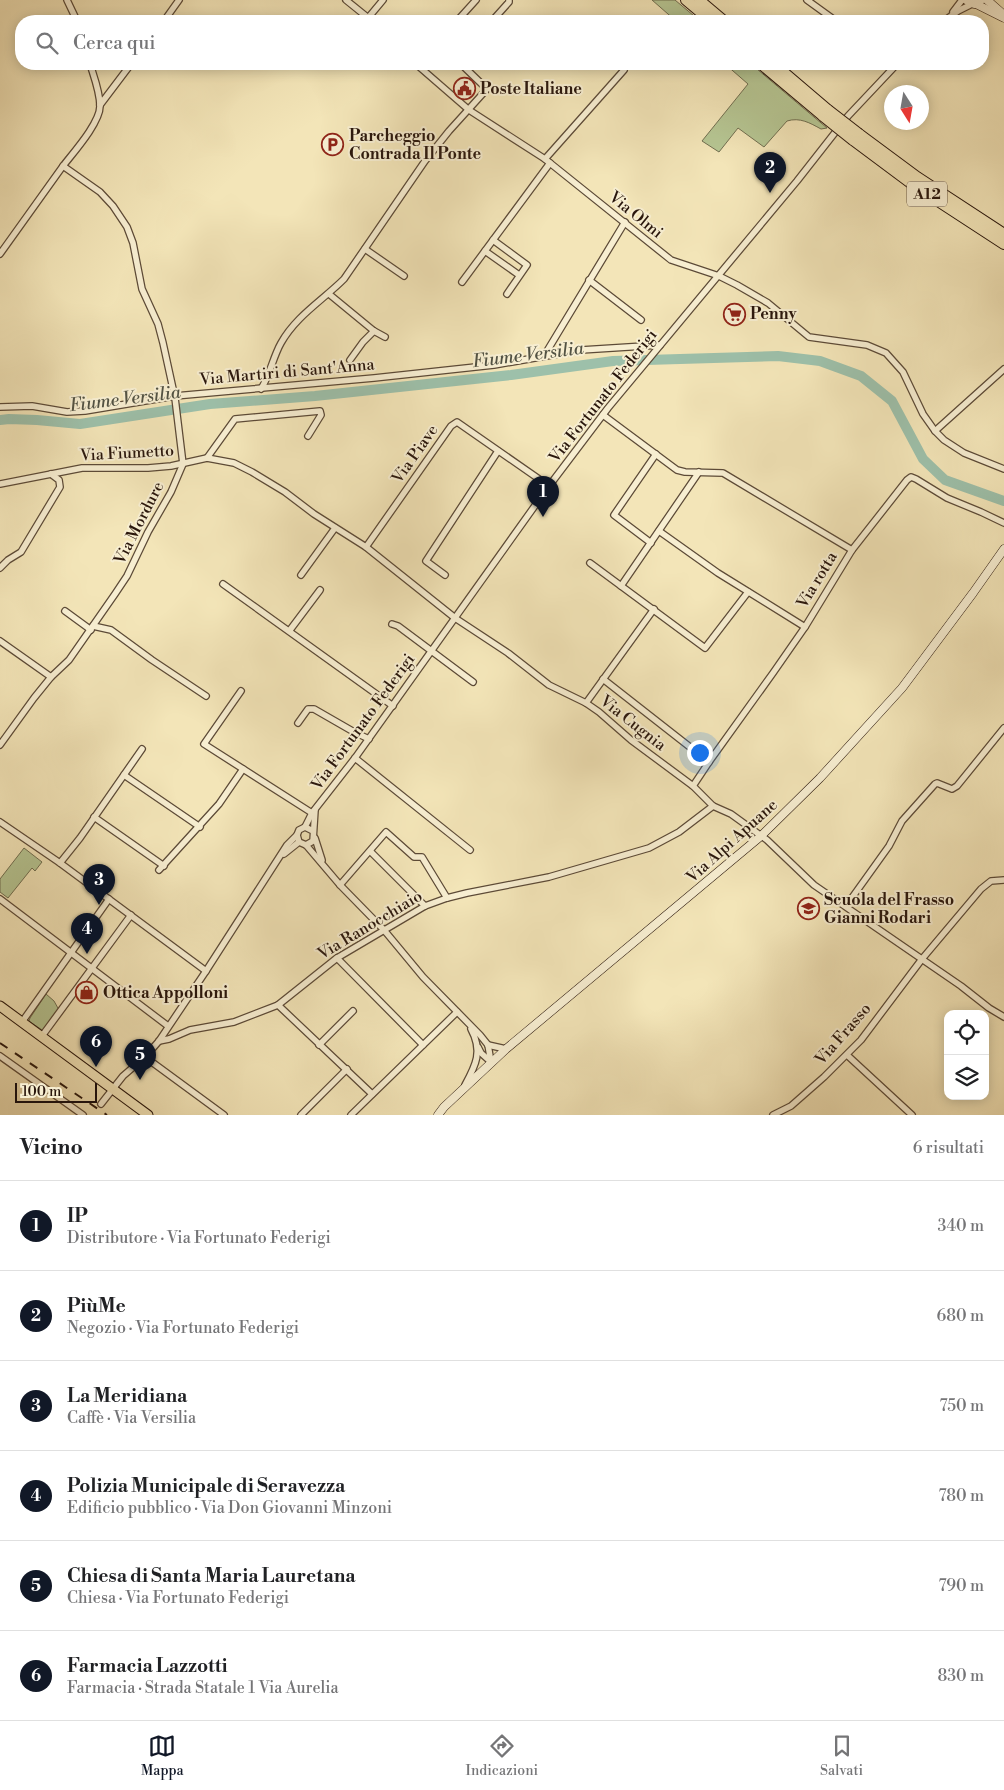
<!DOCTYPE html>
<html lang="it">
<meta charset="utf-8">
<style>
body{margin:0;font-family:"Libre Bodoni",serif;background:#f2f2f2;color:#202124}
.controls{position:absolute;right:15px;bottom:15px;display:grid;overflow:hidden;border-radius:10px;box-shadow:0 2px 12px #0003}
.controls button{width:45px;height:45px;display:grid;place-items:center;padding:0;border:0;border-bottom:1px solid #e0e0e0;background:#fff;color:#202124;font:25px sans-serif}
.compass{position:absolute;left:884px;top:85px;width:45px;height:45px;border-radius:50%;background:#fff;box-shadow:0 2px 12px #0003;rotate:169deg}
.scale{position:absolute;left:15px;bottom:12px;width:82px;box-sizing:border-box;padding-left:5px;border:2px solid #29160c;border-top:0;font-size:14px;line-height:18px;white-space:nowrap;color:#29160c;-webkit-text-stroke:4px #f7eed1;paint-order:stroke}
.you{position:absolute;left:699px;top:752px;width:18px;height:18px;margin:-12px;border:4px solid #fff;border-radius:50%;background:#1a73e8;box-shadow:0 0 0 8px #1a73e833}
.badge{display:grid;place-items:center;width:32px;height:32px;border-radius:50%;background:#111827;color:#fff;font-size:16px;font-weight:700}
.pin{position:absolute;translate:-50% -41px;filter:drop-shadow(0 1px 2px #0008)}
.pin::after{content:'';position:absolute;top:26px;width:18px;height:15px;background:inherit;clip-path:polygon(0 0,100% 0,50% 100%)}
.list{margin:0;padding:0;list-style:none}
h2{display:flex;justify-content:space-between;align-items:center;height:65px;margin:0;padding:0 20px;font-size:21px}
h2 small{font-size:16px;font-weight:400;color:#757577}
.list li{display:grid;grid-template-columns:32px 1fr auto;gap:15px;align-items:center;box-sizing:border-box;height:90px;padding:0 20px;border-top:1px solid #e0e0e0}
.list b{display:block;font-size:19px;white-space:nowrap}
.list p{margin:0;font-size:16px;white-space:nowrap;color:#757577}
.list em{font-size:16px;font-style:normal;color:#757577}
.icon{flex:none;width:28px;height:28px;fill:none;stroke:currentColor;stroke-width:2;stroke-linecap:round;stroke-linejoin:round}
.map{position:relative;flex:none;width:1004px;height:1115px;overflow:hidden}
.search{position:absolute;background:#fff;box-shadow:0 2px 12px #0003;left:15px;right:15px;top:15px;height:55px;display:flex;align-items:center;gap:12px;box-sizing:border-box;padding:0 18px;border-radius:20px;color:#757577;font-size:19px}
.sheet{height:605px;background:#fff}
nav{display:flex;justify-content:space-around;align-items:center;box-sizing:border-box;height:70px;border-top:1px solid #e0e0e0;background:#fff;font-size:14px;color:#757577}
nav a{display:grid;justify-items:center;gap:2px}
nav .on{color:#111827}
.map>svg:first-child{display:block}
.green{fill:#b6c693;stroke:#706e50}
.lines{fill:none;stroke-linecap:round;stroke-linejoin:round}
.river{stroke:#9dc0aa;stroke-width:10}
.street-casing{stroke:#5c4a37;stroke-width:8}
.secondary-casing{stroke:#29160c;stroke-width:9}
.primary-casing{stroke:#29160c;stroke-width:11}
.highway-casing{stroke:#29160c;stroke-width:12}
.street{stroke:#f7eed1;stroke-width:5.5}
.secondary{stroke:#f7eed1;stroke-width:8}
.primary{stroke:#f3e5b8;stroke-width:9}
.highway{stroke:#f3e5b8;stroke-width:10}
.rail{stroke:#29160c;stroke-width:2;stroke-dasharray:9 9;stroke-linecap:butt}
.highway-bridge-casing{stroke:#29160c;stroke-width:12;stroke-linecap:butt}
.highway-bridge{stroke:#f3e5b8;stroke-width:10}
.labels{text-anchor:middle;dominant-baseline:central;stroke-width:4;stroke-linejoin:round;paint-order:stroke}
.shield{fill:#f7eed1;stroke:#675747;stroke-width:1}
.shield-label{font-size:15px;font-weight:bold;fill:#29160c}
.poi-label{font-size:16px;font-weight:bold;fill:#29160c;stroke:#f7eed1;text-anchor:start}
.street-label{font-size:16px;fill:#29160c;stroke:#f7eed1}
.water-label{font-size:18px;font-style:italic;fill:#525243;stroke:#f7eed1}
</style>
<div class="map">
<svg width="1004" height="1115" viewBox="0 0 1004 1115">
<rect width="100%" height="100%" fill="#f3e5b8"/>
<filter id="stains"><feTurbulence type="fractalNoise" baseFrequency=".004" numOctaves="4"/><feColorMatrix values="0 0 0 0 .2 0 0 0 0 .09 0 0 0 0 .02 0 0 0 .5 -.17"/></filter>
<radialGradient id="worn" r=".72"><stop offset=".6" stop-color="#630" stop-opacity="0"/><stop offset="1" stop-color="#630" stop-opacity=".3"/></radialGradient>
<g class="green">
<polygon points="652,0 675,0 700,21 676,21"/>
<path d="M725,64H751L827,128L821,129C810,123 800,117 787,121L764,147L738,128L719,152L702,141L748,84Z"/>
<polygon points="24,848 42,862 35,871 32,868 8,898 0,892 0,879"/>
<polygon points="46,994 54,1001 59,1010 45,1029 42,1030 29,1021 30,1018"/>
</g>
<g class="lines">
<polyline class="river" points="0,420 9,419 37,420 80,424 210,404 315,396 511,375 613,361 778,356 820,361 861,376 892,401 923,459 945,480 1004,501"/>
<defs>
<g id="street">
<polyline points="67,0 77,21"/>
<polyline points="346,0 372,21"/>
<polyline points="807,0 836,21"/>
<polyline points="953,12 962,0"/>
<polyline points="368,18 383,0"/>
<polyline points="164,21 179,0"/>
<polyline points="457,21 476,0"/>
<polyline points="492,21 509,2 509,0"/>
<polyline points="944,21 958,11 972,4"/>
<polyline points="416,64 469,110 545,159 671,260 719,276 737,285 768,303 809,337 867,345 886,353 903,372 923,414 935,431 944,440 964,453 1004,469"/>
<polyline points="100,105 131,64"/>
<polyline points="545,159 624,70"/>
<polyline points="493,240 527,265 507,294"/>
<polyline points="365,249 404,276"/>
<polyline points="485,251 519,275"/>
<polyline points="0,254 63,166"/>
<polyline points="589,280 641,320"/>
<polyline points="462,282 550,163"/>
<polyline points="329,294 374,331 385,337"/>
<polyline points="544,356 625,222"/>
<polyline points="350,360 363,342 374,331"/>
<path d="M261,389C270,375 273,357 281,343C296,316 323,300 344,279L425,161L449,131L487,89L461,64"/>
<polyline points="0,407 32,406 67,412 85,411 175,396 374,378 494,365 581,350 660,345"/>
<polyline points="603,415 677,470 685,472 723,473 852,550"/>
<polyline points="935,431 1004,369"/>
<polyline points="207,458 235,419 320,411 321,415 308,436"/>
<polyline points="0,484 82,468 148,468 171,466 207,458 234,463 252,472 285,492 314,514 366,547 455,618 508,653 549,685 586,703 599,712 631,740 693,786 713,806 731,814 767,840 814,885 961,986 989,1008 1004,1017"/>
<polyline points="659,531 718,573 805,627"/>
<polyline points="651,543 614,515 656,454"/>
<polyline points="366,547 451,426 457,422 549,486"/>
<polyline points="590,563 705,648 748,592"/>
<polyline points="0,568 8,560 21,552 60,487 59,480 51,474"/>
<polyline points="301,575 335,528"/>
<polyline points="445,575 426,561 498,451"/>
<polyline points="223,584 393,706"/>
<polyline points="621,586 699,472"/>
<polyline points="65,611 91,630"/>
<polyline points="392,624 398,626 473,682"/>
<polyline points="93,626 111,630 152,660 206,696"/>
<polyline points="290,630 320,590"/>
<polyline points="0,641 51,677"/>
<polyline points="603,679 709,762"/>
<polyline points="241,691 204,744 312,813"/>
<polyline points="586,703 654,609"/>
<polyline points="298,723 308,709 314,709 354,732 369,739"/>
<path d="M0,745L34,698L51,677L69,660L115,594L127,576L148,532L171,492L183,464L175,398L163,343L158,324L142,289L133,243L127,227L113,206L100,192L63,166C73,153 100,123 100,106C100,92 94,77 90,64"/>
<polyline points="355,758 470,850"/>
<polyline points="124,775 200,827"/>
<polyline points="693,786 709,762 773,673 805,627 852,550 907,480 911,477 916,479 947,498 981,512 1004,523"/>
<polyline points="94,817 164,866"/>
<polyline points="0,822 60,863 206,971"/>
<polyline points="305,827 312,813 355,758 549,486 608,408 797,181 848,116 897,64"/>
<polyline points="313,831 305,827 299,830 297,835 299,842 306,845 313,841 315,810"/>
<polyline points="315,838 322,860"/>
<polyline points="306,845 340,885 384,930 423,977 480,1035 488,1045 491,1062"/>
<polyline points="371,852 425,906"/>
<polyline points="284,854 299,842"/>
<polyline points="60,863 80,838 142,749"/>
<polyline points="159,870 219,804 243,769"/>
<polyline points="340,885 386,832 414,857 422,857 447,898"/>
<polyline points="0,899 168,1026"/>
<polyline points="846,906 889,846 902,821 935,784 937,783 952,789 957,786 1004,728"/>
<polyline points="337,958 423,1045"/>
<polyline points="278,1005 372,1094"/>
<polyline points="22,1022 109,899"/>
<polyline points="42,1036 131,915"/>
<polyline points="159,1041 169,1039 190,1030 234,1022 278,1005 337,958 425,906 447,898 467,893 549,877 649,848 679,832 713,806"/>
<polyline points="319,1045 353,1011"/>
<polyline points="488,1045 506,1049"/>
<polyline points="478,1047 481,1053 491,1062"/>
<polyline points="847,1055 912,1115"/>
<polyline points="0,1056 83,1115"/>
<polyline points="145,1057 224,1115"/>
<path d="M465,1085C476,1065 483,1051 471,1029"/>
<polyline points="101,1104 123,1076 145,1057 159,1041 206,971 287,845 297,835"/>
<polyline points="301,1115 347,1069"/>
<polyline points="351,1115 457,1012"/>
<polyline points="773,1115 791,1106 824,1077 861,1040 922,959 981,889 991,881 1004,880"/>
</g>
<g id="secondary">
<polyline points="966,0 974,4 981,0"/>
<polyline points="987,0 1003,14"/>
<polyline points="976,4 1004,18"/>
<polyline points="438,1115 444,1107 506,1049 761,836 820,778 902,688 973,593 1004,549"/>
</g>
<polyline id="primary" points="0,1006 148,1115"/>
<g id="highway">
<polyline points="686,0 711,21"/>
<polyline points="699,0 724,21"/>
<polyline points="761,64 823,116"/>
<polyline points="774,64 828,110"/>
<polyline points="859,134 917,177 1004,234"/>
<polyline points="853,140 912,184 1004,244"/>
</g>
</defs>
<use href="#street" class="street-casing"/>
<use href="#secondary" class="secondary-casing"/>
<use href="#primary" class="primary-casing"/>
<use href="#highway" class="highway-casing"/>
<use href="#street" class="street"/>
<use href="#secondary" class="secondary"/>
<use href="#primary" class="primary"/>
<use href="#highway" class="highway"/>
<polyline class="rail" points="0,1043 107,1115"/>
<defs>
<g id="highway-bridge">
<polyline points="828,110 859,134"/>
<polyline points="823,116 853,140"/>
</g>
</defs>
<use href="#highway-bridge" class="highway-bridge-casing"/>
<use href="#highway-bridge" class="highway-bridge"/>
</g>
<defs>
<symbol id="civic-ring" viewBox="-11 -11 22 22"><circle r="9.5" fill="#f7eed1" stroke="#8f2418" stroke-width="1.5"/><path d="M-.6-6.5H3V-4.5H.6V-3L4-1V1h2V6H-6V1h2V-1L-.6-3ZM-1.2 2.5V6h2.4V2.5Z" fill="#8f2418"/></symbol>
<symbol id="parking-ring" viewBox="-11 -11 22 22"><circle r="9.5" fill="#f7eed1" stroke="#8f2418" stroke-width="1.5"/><path d="M-3.5-5.5H1a3.5 3.5 0 0 1 0 7H-1V5.5H-3.5ZM-1-3.4V-.6H.8a1.4 1.4 0 0 0 0-2.8Z" fill="#8f2418"/></symbol>
<symbol id="supermarket-ring" viewBox="-11 -11 22 22"><circle r="9.5" fill="#f7eed1" stroke="#8f2418" stroke-width="1.5"/><path d="M-6-5.5h2.5l.6 2H6L4.5 2H-2.5L-4.4-4H-6ZM-1.5 3.2a1.3 1.3 0 1 0 .1 0ZM3 3.2a1.3 1.3 0 1 0 .1 0Z" fill="#8f2418"/></symbol>
<symbol id="school-ring" viewBox="-11 -11 22 22"><circle r="9.5" fill="#f7eed1" stroke="#8f2418" stroke-width="1.5"/><path d="M0-5L7-2L0 1L-7-2ZM-4 1L0 2.5L4 1V4Q0 6-4 4Z" fill="#8f2418"/></symbol>
<symbol id="shop-ring" viewBox="-11 -11 22 22"><circle r="9.5" fill="#f7eed1" stroke="#8f2418" stroke-width="1.5"/><path d="M-5-2.5h2.3a2.7 3.5 0 0 1 5.4 0H5L5.5 6h-11ZM-1.5-2.5h3a1.5 2.3 0 0 0-3 0Z" fill="#8f2418"/></symbol>
</defs>
<g fill-rule="evenodd">
<use href="#civic-ring" x="452" y="76" width="25" height="25"/>
<use href="#parking-ring" x="320" y="132" width="25" height="25"/>
<use href="#supermarket-ring" x="722" y="302" width="25" height="25"/>
<use href="#school-ring" x="796" y="896" width="25" height="25"/>
<use href="#shop-ring" x="74" y="980" width="25" height="25"/>
</g>
<g class="labels">
<rect class="shield" x="907" y="181.5" width="40" height="25" rx="4"/>
<g class="shield-label">
<text x="927" y="194">A12</text>
</g>
<g class="poi-label">
<text x="480" y="89">Poste Italiane</text>
<text x="349" y="136">Parcheggio<tspan x="349" dy="18">Contrada Il Ponte</tspan></text>
<text x="750" y="314">Penny</text>
<text x="824" y="900">Scuola del Frasso<tspan x="824" dy="18">Gianni Rodari</tspan></text>
<text x="103" y="993">Ottica Appolloni</text>
</g>
<g class="street-label">
<text transform="translate(636 215) rotate(39)">Via Olmi</text>
<text transform="translate(287 372) rotate(-5)">Via Martiri di Sant'Anna</text>
<text transform="translate(603 396) rotate(-52)">Via Fortunato Federigi</text>
<text transform="translate(127 453) rotate(-3)">Via Fiumetto</text>
<text transform="translate(415 454) rotate(-55)">Via Piave</text>
<text transform="translate(139 523) rotate(-63)">Via Mordure</text>
<text transform="translate(817 580) rotate(-59)">Via rotta</text>
<text transform="translate(363 722) rotate(-54)">Via Fortunato Federigi</text>
<text transform="translate(633 723) rotate(38)">Via Cugnia</text>
<text transform="translate(732 841) rotate(-42)">Via Alpi Apuane</text>
<text transform="translate(370 925) rotate(-31)">Via Ranocchiaio</text>
<text transform="translate(843 1034) rotate(-49)">Via Frasso</text>
</g>
<g class="water-label">
<text transform="translate(528 355) rotate(-7)">Fiume Versilia</text>
<text transform="translate(125 399) rotate(-7)">Fiume Versilia</text>
</g>
</g>
<rect width="100%" height="100%" filter="url(#stains)"/>
<rect width="100%" height="100%" fill="url(#worn)"/>
</svg>
<div class="controls">
<button><svg class="icon" aria-label="locate" viewBox="0 0 24 24"><circle cx="12" cy="12" r="6"/><path d="M12 2v4M12 18v4M2 12h4M18 12h4"/></svg></button>
<button><svg class="icon" aria-label="layers" viewBox="0 0 24 24"><path d="M12 4l9 5-9 5-9-5zM3 14l9 5 9-5"/></svg></button>
</div>
<svg class="compass" viewBox="-18 -18 36 36"><path d="M0-13l5 13h-10z" fill="#e53935"/><path d="M0 13l5-13h-10z" fill="#757577"/></svg>
<div class="scale">100 m</div>
<div class="you"></div>
<div class="pin badge" style="left:543px;top:517px">1</div>
<div class="pin badge" style="left:770px;top:193px">2</div>
<div class="pin badge" style="left:99px;top:905px">3</div>
<div class="pin badge" style="left:87px;top:954px">4</div>
<div class="pin badge" style="left:140px;top:1080px">5</div>
<div class="pin badge" style="left:96px;top:1067px">6</div>
<div class="search"><svg class="icon" aria-label="search" viewBox="0 0 24 24"><circle cx="10" cy="10" r="6"/><path d="M15 15l6 6"/></svg>Cerca qui</div>
</div>
<section class="sheet">
<h2>Vicino<small>6 risultati</small></h2>
<ul class="list">
<li><span class="badge">1</span><div><b>IP</b><p>Distributore · Via Fortunato Federigi</p></div><em>340 m</em></li>
<li><span class="badge">2</span><div><b>PiùMe</b><p>Negozio · Via Fortunato Federigi</p></div><em>680 m</em></li>
<li><span class="badge">3</span><div><b>La Meridiana</b><p>Caffè · Via Versilia</p></div><em>750 m</em></li>
<li><span class="badge">4</span><div><b>Polizia Municipale di Seravezza</b><p>Edificio pubblico · Via Don Giovanni Minzoni</p></div><em>780 m</em></li>
<li><span class="badge">5</span><div><b>Chiesa di Santa Maria Lauretana</b><p>Chiesa · Via Fortunato Federigi</p></div><em>790 m</em></li>
<li><span class="badge">6</span><div><b>Farmacia Lazzotti</b><p>Farmacia · Strada Statale 1 Via Aurelia</p></div><em>830 m</em></li>
</ul>
</section>
<nav>
<a class="on"><svg class="icon" aria-label="map" viewBox="0 0 24 24"><path d="M3 6l6-2 6 2 6-2v14l-6 2-6-2-6 2zM9 4v14M15 6v14"/></svg>Mappa</a>
<a><svg class="icon" aria-label="directions" viewBox="0 0 24 24"><path d="M12 3l9 9-9 9-9-9zM9 14v-3h6M13 9l2 2-2 2"/></svg>Indicazioni</a>
<a><svg class="icon" aria-label="saved" viewBox="0 0 24 24"><path d="M7 4h10v16l-5-4-5 4z"/></svg>Salvati</a>
</nav>
